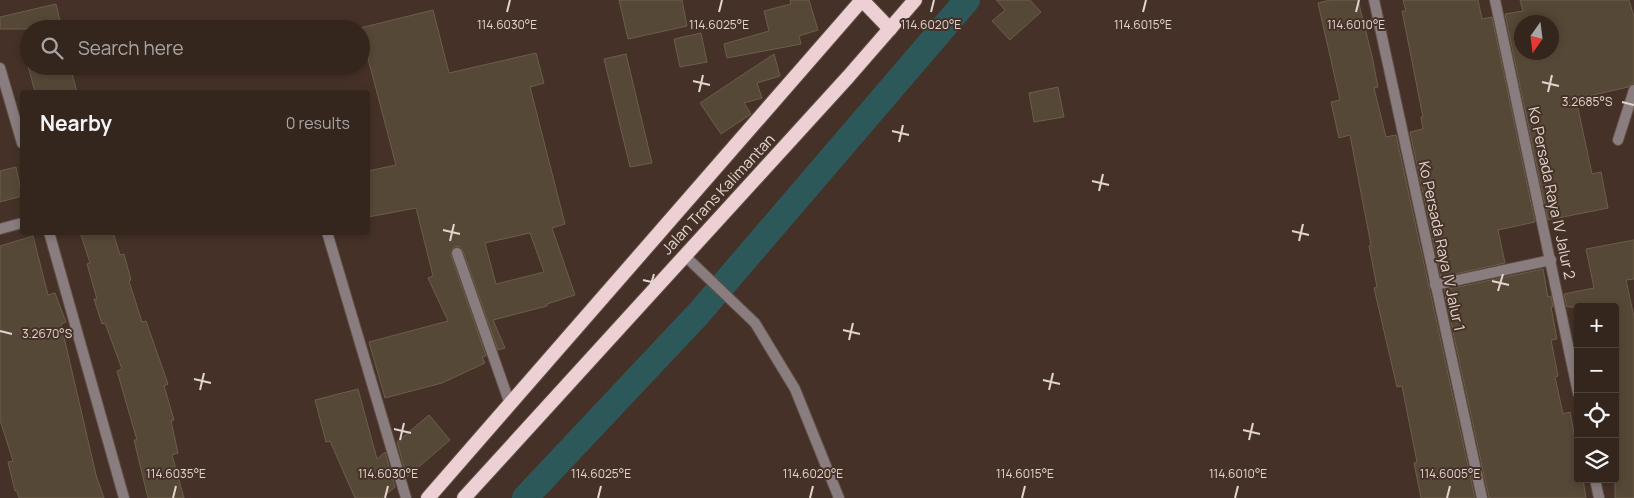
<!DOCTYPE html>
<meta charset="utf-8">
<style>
body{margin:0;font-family:Manrope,sans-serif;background:#3c2d26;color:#f1f3f6}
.controls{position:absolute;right:15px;bottom:15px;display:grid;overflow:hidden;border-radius:5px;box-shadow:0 2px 8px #0003}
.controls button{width:45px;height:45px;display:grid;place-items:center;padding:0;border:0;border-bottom:1px solid #4e423b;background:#34251d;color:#f1f3f6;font:25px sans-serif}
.compass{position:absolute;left:1514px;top:15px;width:45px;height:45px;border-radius:50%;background:#34251d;box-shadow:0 2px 8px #0003;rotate:194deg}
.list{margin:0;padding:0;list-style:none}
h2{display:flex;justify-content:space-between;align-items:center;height:65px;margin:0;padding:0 20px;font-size:21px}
h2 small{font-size:16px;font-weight:400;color:#a9a5a4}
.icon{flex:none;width:28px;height:28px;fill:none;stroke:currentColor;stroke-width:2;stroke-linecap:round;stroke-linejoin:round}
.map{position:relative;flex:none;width:1634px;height:498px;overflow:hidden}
.search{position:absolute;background:#34251d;box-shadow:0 2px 8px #0003;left:20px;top:20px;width:350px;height:55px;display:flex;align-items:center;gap:12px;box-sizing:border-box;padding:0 18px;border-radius:28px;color:#a9a5a4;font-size:19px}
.panel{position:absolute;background:#34251d;box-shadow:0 2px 8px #0003;left:20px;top:90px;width:350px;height:145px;border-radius:5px}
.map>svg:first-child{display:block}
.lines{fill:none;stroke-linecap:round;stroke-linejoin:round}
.canal{stroke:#2d5859;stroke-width:26}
.building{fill:#564836;stroke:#6c5e4b;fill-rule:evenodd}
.service-casing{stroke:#614f45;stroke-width:12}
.minor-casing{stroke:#614f45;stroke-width:12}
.trunk-casing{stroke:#614f45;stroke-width:16}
.service{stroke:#897d7f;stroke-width:10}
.minor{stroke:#897d7f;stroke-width:10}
.trunk{stroke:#ecd0d4;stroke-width:14}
.ticks{fill:none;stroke:#e2d5cf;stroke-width:2}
.labels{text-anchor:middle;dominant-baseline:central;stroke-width:4;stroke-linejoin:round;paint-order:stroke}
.street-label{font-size:15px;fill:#e2d5cf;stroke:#453127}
.ticks-label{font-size:12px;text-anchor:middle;fill:#e2d5cf;stroke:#453127;stroke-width:4;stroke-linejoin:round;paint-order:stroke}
</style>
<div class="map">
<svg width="1634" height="498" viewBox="0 0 1634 498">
<rect width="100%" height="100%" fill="#453127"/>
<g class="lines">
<polyline class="canal" points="525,498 699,313 967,0"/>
</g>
<g class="building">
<polygon points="619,0 682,0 687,26 628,39"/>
<polygon points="790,0 809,0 818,30 799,36 801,44 727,58 724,44 769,31 764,11 791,4"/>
<polygon points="996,0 1030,0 1041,12 1010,40 992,21 1005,10"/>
<polygon points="1331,0 1358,0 1372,56 1378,87 1374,88 1386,137 1396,135 1475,498 1421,498 1414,463 1417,462 1402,386 1397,387 1374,288 1377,287 1369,246 1371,245 1350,135 1339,138 1331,102 1340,100 1318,3"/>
<polygon points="1403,0 1478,0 1482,19 1492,17 1535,222 1498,230 1505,263 1441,277 1410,132 1423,129 1421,117 1423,117 1402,11 1406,11"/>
<path d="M1520,0H1629L1634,17V83L1628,87L1576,99L1592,174L1601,172L1608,208L1548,220L1505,14L1523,11ZM1522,22H1552V52H1522Z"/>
<polygon points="56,4 62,29 0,29 0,17"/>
<path d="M433,10L449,73L536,53L544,83L530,87L565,224L552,228L575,295L547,304V306L493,320L505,348L498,350L463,251L459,246L454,247L451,255L486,356L482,357L485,363L442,383L385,398L369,342L448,321L428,278L433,276L416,208L368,217V171L396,165L360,28ZM530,233L544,272L496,284L485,243Z"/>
<polygon points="701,33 707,62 680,67 674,39"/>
<polygon points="626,54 652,163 630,167 604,59"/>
<polygon points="774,54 780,76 757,83 762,98 744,103 751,114 721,134 700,103"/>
<polygon points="28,66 70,66 77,92 35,92"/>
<polygon points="1058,87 1064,117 1034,122 1029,93"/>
<polygon points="16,167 22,196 0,202 0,171"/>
<polygon points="80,232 113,232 120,255 124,254 131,280 129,281 142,322 146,321 168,384 164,386 174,420 171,421 178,453 172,455 184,498 148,498 134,440 137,440 117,371 122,369 105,323 102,324 94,299 97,299 87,264 90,263"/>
<polygon points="33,236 48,295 55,293 66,322 61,324 96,475 104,498 19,498 17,491 15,491 8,462 13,461 0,420 0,246"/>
<polygon points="1634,240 1634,279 1626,280 1634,317 1634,498 1615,498 1615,307 1567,307 1564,294 1594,288 1586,249"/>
<polygon points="1543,269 1548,297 1551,296 1553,307 1551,307 1557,339 1551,340 1558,376 1555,377 1563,414 1570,412 1578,454 1578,479 1583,479 1586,498 1489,498 1444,290"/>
<polygon points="358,389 377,459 385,452 395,487 382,498 355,498 330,441 326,442 315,400"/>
<polygon points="429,415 450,440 407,477 397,442"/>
</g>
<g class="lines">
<defs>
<g id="service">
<polyline points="327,232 406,498"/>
<polyline points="457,253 510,404"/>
<polyline points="684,255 755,323 795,389 839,498"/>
</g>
<g id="minor">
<polyline points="1374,0 1482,498"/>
<polyline points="1495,0 1578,393"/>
<polyline points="0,68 22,143"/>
<polyline points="1618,140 1634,90"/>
<polyline points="0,229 22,223"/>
<polyline points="49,232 124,498"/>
<polyline points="1435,285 1551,260"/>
<polyline points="1595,479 1599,498"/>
</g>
<g id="trunk">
<polyline points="862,0 890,29"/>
<polyline points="428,498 862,0"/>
<polyline points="464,498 848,77 915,0"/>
</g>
</defs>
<use href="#service" class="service-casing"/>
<use href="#minor" class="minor-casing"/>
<use href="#trunk" class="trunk-casing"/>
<use href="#service" class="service"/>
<use href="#minor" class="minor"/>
<use href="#trunk" class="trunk"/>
</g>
<path class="ticks" d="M507,12L510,0M719,12L722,0M931,12L934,0M1143,12L1146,0M1356,12L1359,0M693,81L710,85M1542,82L1559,86M699,92L703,75M1548,92L1552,75M1622,102L1634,105M892,131L909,135M899,142L903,125M1092,181L1109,185M1099,191L1103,174M443,230L460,234M1292,231L1309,235M450,241L454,224M1299,241L1303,224M643,280L660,284M1492,281L1509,285M649,291L654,274M1498,291L1503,274M843,330L860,334M0,331L12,334M849,340L853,323M194,379L211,383M1043,380L1060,384M200,390L204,373M1049,390L1053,373M394,429L411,433M1243,430L1260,434M400,440L404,423M1249,440L1253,423M173,498L176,486M385,498L388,486M598,498L601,486M810,498L813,486M1022,498L1025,486M1235,498L1238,486M1447,498L1450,486"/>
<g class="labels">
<g class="street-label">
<text transform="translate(1552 193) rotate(78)">Ko Persada Raya IV Jalur 2</text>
<text transform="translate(718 194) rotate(-47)">Jalan Trans Kalimantan</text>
<text transform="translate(1442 246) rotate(78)">Ko Persada Raya IV Jalur 1</text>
</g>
</g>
<g class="ticks-label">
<text x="507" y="29">114.6030°E</text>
<text x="719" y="29">114.6025°E</text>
<text x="931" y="29">114.6020°E</text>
<text x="1143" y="29">114.6015°E</text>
<text x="1356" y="29">114.6010°E</text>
<text x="1587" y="106">3.2685°S</text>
<text x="47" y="338">3.2670°S</text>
<text x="176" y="478">114.6035°E</text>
<text x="388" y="478">114.6030°E</text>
<text x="601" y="478">114.6025°E</text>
<text x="813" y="478">114.6020°E</text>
<text x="1025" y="478">114.6015°E</text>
<text x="1238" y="478">114.6010°E</text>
<text x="1450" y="478">114.6005°E</text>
</g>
</svg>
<div class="controls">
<button>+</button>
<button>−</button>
<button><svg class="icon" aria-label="locate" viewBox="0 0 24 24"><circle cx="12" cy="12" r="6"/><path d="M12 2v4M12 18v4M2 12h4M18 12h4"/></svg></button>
<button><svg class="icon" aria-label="layers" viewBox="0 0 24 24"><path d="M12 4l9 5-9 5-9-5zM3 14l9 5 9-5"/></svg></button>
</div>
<svg class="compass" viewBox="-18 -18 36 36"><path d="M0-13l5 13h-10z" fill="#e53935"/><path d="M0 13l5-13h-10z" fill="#a9a5a4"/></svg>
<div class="search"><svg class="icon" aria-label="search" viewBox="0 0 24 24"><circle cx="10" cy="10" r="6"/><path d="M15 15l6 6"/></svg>Search here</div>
<section class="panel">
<h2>Nearby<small>0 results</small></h2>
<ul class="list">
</ul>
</section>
</div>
